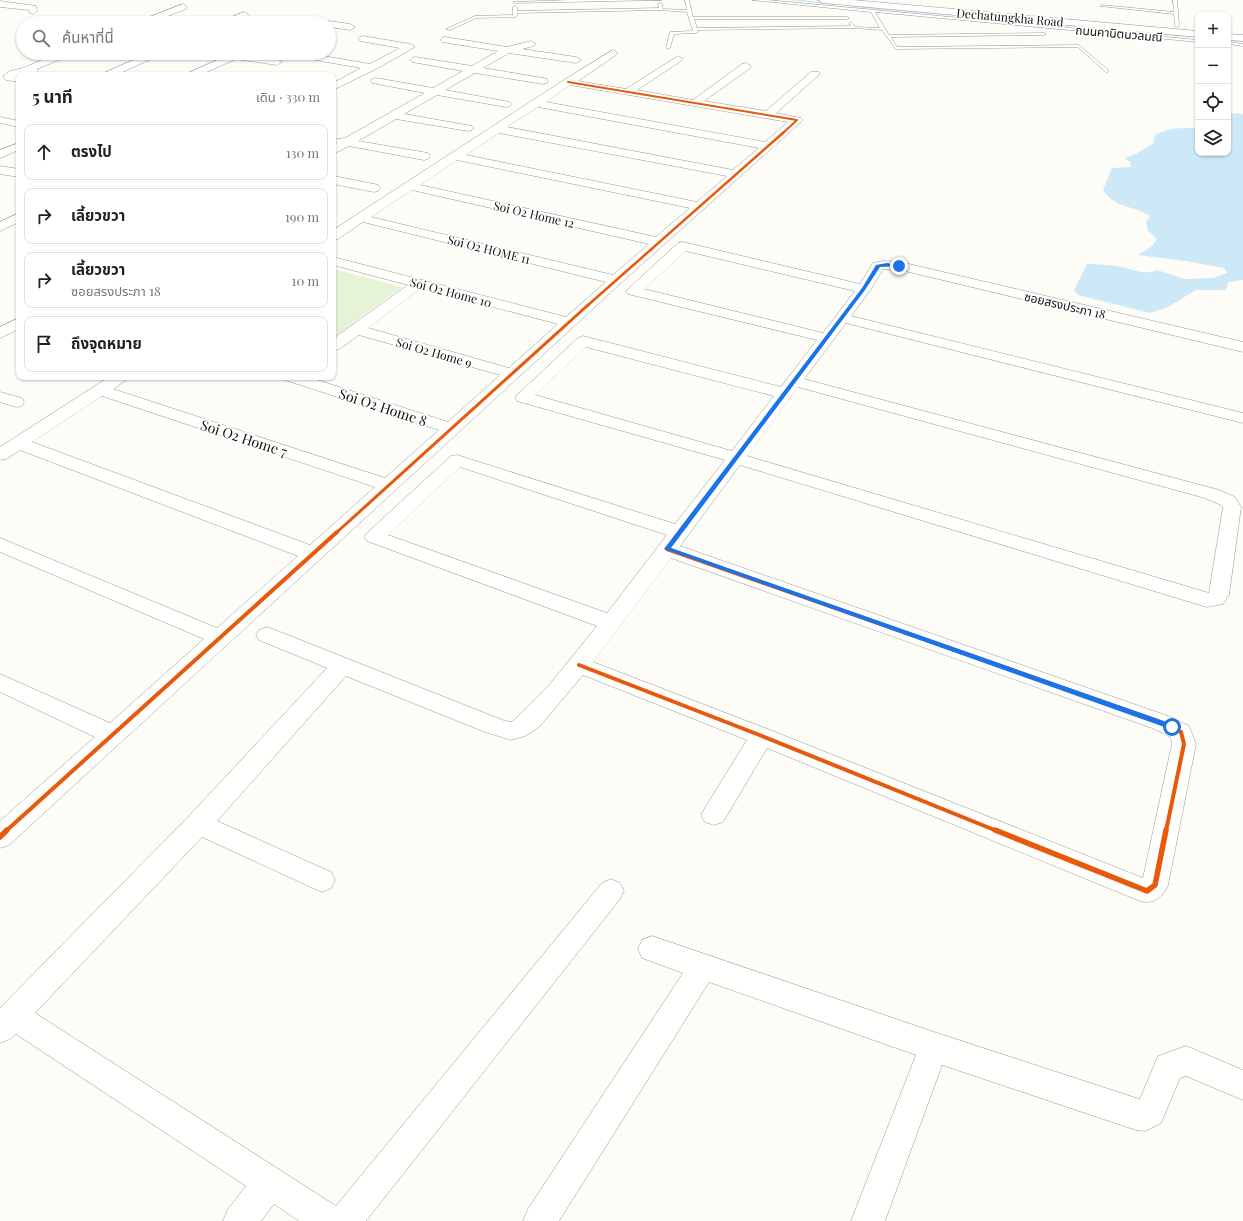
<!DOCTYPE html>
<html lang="th">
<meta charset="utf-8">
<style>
body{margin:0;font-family:"Playfair Display","Noto Sans Thai",serif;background:#f6f6f6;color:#222}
.controls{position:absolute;right:12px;top:12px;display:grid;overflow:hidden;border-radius:8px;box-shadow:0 1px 3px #0004}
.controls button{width:36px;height:36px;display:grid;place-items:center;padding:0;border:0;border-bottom:1px solid #e0e0e0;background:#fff;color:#222;font:20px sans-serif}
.stop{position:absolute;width:12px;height:12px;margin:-9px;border:3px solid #1a73e8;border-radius:50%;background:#fff}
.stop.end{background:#1a73e8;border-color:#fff;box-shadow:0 1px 4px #0008}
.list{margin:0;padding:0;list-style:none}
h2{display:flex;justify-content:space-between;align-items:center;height:52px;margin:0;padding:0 16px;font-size:17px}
h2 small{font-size:13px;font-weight:400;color:#767676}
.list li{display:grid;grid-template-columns:26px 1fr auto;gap:12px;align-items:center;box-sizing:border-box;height:56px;margin:0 8px 8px;padding:0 8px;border:1px solid #e0e0e0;border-radius:8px}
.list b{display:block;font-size:15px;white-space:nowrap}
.list p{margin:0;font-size:13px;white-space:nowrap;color:#767676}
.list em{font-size:13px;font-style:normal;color:#767676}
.icon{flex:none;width:22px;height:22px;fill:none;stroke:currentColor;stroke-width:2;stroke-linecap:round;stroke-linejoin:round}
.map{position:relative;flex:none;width:1243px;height:1221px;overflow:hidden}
.search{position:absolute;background:#fff;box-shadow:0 1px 3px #0004;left:16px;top:16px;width:320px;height:44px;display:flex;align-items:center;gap:10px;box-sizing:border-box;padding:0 14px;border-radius:22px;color:#767676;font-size:15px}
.panel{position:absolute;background:#fff;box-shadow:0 1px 3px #0004;left:16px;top:72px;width:320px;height:308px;border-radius:8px}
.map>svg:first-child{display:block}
.green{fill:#e7f3d7}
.water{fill:#cde8f7}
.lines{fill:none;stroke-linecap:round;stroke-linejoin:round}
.stream{fill:#cde8f7;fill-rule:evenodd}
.service-casing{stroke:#979795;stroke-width:1}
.minor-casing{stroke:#979795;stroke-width:1}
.tertiary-casing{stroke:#979795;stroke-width:1}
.service{fill:#fffffe;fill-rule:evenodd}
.minor{fill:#fffffe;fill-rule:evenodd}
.tertiary{fill:#fffffe;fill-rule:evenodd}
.cycleway-far4-casing{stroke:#fff;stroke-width:3}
.cycleway-far3-casing{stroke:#fff;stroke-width:4}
.cycleway-far2-casing{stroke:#fff;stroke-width:5}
.cycleway-far1-casing{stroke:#fff;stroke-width:6}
.cycleway-casing{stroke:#fff;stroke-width:8}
.cycleway-far4{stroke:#e8590c;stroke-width:2}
.cycleway-far3{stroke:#e8590c;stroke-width:2.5}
.cycleway-far2{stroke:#e8590c;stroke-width:3}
.cycleway-far1{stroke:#e8590c;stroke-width:4}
.cycleway{stroke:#e8590c;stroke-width:5.5}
.route{fill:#1a73e8}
.labels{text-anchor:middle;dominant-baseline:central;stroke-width:4;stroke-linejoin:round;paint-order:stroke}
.far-street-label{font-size:12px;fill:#111;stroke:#fff}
.street-label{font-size:14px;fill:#111;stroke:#fff}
</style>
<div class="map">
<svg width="1243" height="1221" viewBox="0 0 1243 1221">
<rect width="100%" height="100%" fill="#fdfcf7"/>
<polygon class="green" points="333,269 402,287 333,338"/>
<path class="water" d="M1228,113L1243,114V280L1228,282L1226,290H1196L1166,308L1150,313L1078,295L1074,290L1087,264C1100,264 1113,265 1126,268C1137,271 1146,275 1157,270L1185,279L1213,278L1227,273L1224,268L1185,261L1138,255L1152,246L1157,239L1148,231L1146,222L1150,216C1133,205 1116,209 1103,190L1112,168L1131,167L1130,162L1125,158C1137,155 1144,148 1154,143L1155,135C1169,127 1183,128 1198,128V153H1228Z"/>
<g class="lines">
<g class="stream">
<polygon points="789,0 802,0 836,4 834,5"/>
<polygon points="853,5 1198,36 1198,38 852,7"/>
<polygon points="1228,39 1243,40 1243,42 1228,41"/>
</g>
<defs>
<g id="service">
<polygon points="661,0 515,3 513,2 570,0"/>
<polygon points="685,0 689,0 693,17 847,17 849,18 847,19 694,19 697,28 851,26 849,23 851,22 856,27 880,28 871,12 752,0 767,0 1198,40 1198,42 875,12 889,35 1044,33 1046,34 1044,35 891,37 897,47 1079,45 1109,71 1107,73 1078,47 896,49 882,30 853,28 698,30 698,32 696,33 674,34 670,48 668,49 666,48 670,32 693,31 687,12 659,10 517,13 517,16 515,17 476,18 450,30 446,29 475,16 513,15 513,7 515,6 517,7 517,11 659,8 658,4 660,3 662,4 663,9 687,10"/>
<polygon points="1173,0 1177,0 1179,26 1177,27 1175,26 1174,14 1100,6 1102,5 1174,12"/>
<polygon points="1228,42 1243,44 1243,46 1228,44"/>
</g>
<g id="minor">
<polygon points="0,1 36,6 37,11 33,14 30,13 29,10 0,7"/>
<polygon points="183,4 187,7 186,9 150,23 137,23 139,21"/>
<polygon points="244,12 247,13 248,15 247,17 233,23 220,23 222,21"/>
<polygon points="308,20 318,20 323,23 303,23"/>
<polygon points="329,21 350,24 355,27 350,30 329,27 329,23 325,23"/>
<polygon points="363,36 410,44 415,47 376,69 333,90 333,83 361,68 315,60 313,58 315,56 318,55 370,64 400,48 360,41 358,39 360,37"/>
<polygon points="445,37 507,47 531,41 536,44 534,46 522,49 576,57 581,60 576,63 509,53 483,68 543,78 547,79 548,81 547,83 543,84 475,73 445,90 510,102 511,104 510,106 506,107 437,95 404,114 472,126 474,128 472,130 468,131 396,119 358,141 428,153 430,156 428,159 424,160 349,146 333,154 333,145 337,143 335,141 337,139 345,138 425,93 372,83 371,81 372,79 376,78 433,88 463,71 412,62 410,60 412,58 415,57 472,66 498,51 442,42 440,40 442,38"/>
<path d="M613,50L618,53L616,55L578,81L626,89L678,56L683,59L681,61L637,90L693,100L742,64L746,63L751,66L750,68L704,101L766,111L811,72H819L820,74L776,113L801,118L803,120L801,122L621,283L9,845L0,848V821L95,737L0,692V674L110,723L204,639L0,552V538L217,628L298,556L20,450L6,459L0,460V447L109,377H128L126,380L113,389L385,478L439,430L285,380L283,377H308L448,422L500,375L359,335L339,349L333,351V339L408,285L333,265V257L566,317L606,282L363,222L338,239L333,240V230L564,80ZM570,85L788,122L765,142L546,102ZM538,107L759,148L733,170L507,127ZM499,133L727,176L697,202L466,155ZM457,160L690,208L656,237L420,185ZM412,190L649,244L613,275L371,217ZM421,288L558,324L509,368L368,328ZM102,396L375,487L310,545L32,442Z"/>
<polygon points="59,53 73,53 71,55 37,69 39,75 27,74 16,76 19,76 19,82 6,80 3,76 10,71 23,68"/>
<polygon points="149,53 162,53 160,55 116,75 103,75 104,73"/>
<polygon points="233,53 246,53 245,54 277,59 282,62 277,65 236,59 200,75 187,75 188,73"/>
<polygon points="0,117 19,121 19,127 0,123"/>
<polygon points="19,143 19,150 0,158 0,150"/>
<polygon points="0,166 19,169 19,177 0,174"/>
<polygon points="333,176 374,184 378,185 380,188 378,191 374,192 333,184"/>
<polygon points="19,213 19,222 0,231 0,222"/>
<path d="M683,242L860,284L873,263L883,261L900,262L1243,342V352L905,271L883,269L871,289L851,316L1243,413V423L846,323L804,379L1219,490L1235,497L1241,507L1229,595L1223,604L1207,607L1200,605L740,465L680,546L1168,716L1189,726L1196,744L1168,885C1163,897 1153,905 1140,901L767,748L723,822L714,825L705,822L701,815L705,808L747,740L583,675L539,727L525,736L511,740L485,732L346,676L217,821L331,872L335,880L331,888L322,892L313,888L202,837L35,1013L336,1206L602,883L611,879L620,883L624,891L620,899L366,1221H299L274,1204L261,1221H223L228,1209L246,1186L16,1034L10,1039L0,1043V1008L189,816L327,668L259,640L256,635L259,630L267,627L275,630L505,721L511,722L514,720L550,684L597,626L367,541L364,537L367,533L451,456L457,455L675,524L725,460L517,401L515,397L578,338L583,336L781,387L817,340L628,294L626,291L678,243ZM686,251L855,291L823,333L644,289ZM586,347L774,396L732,451L535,395ZM798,387L1205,498L1221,505L1223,507L1209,593L747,456ZM460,467L667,535L607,613L388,535ZM671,558L1152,728L1171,737L1172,744L1143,878L770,730L593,662Z"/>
<polygon points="19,318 19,329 0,338 0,327"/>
<polygon points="0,392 22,398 24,402 22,406 16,407 0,402"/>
<polygon points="652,936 934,1032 1136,1098 1140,1099 1158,1056 1186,1046 1243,1070 1243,1100 1186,1076 1180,1078 1161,1123 1145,1131 1136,1130 942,1065 885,1221 851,1221 916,1055 709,982 559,1221 523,1221 528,1209 683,973 642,958 638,949 642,940"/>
</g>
<g id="tertiary">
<polygon points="818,0 853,0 1198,31 1198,37 823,3"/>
<polygon points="1228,34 1243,35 1243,41 1228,40"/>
</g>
</defs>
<use href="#service" class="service-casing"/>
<use href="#minor" class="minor-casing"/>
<use href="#tertiary" class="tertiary-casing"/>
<use href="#service" class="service"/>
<use href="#minor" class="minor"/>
<use href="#tertiary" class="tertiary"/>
<defs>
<polyline id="cycleway-far4" points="568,82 797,120 783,133"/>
<polyline id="cycleway-far3" points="587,306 784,132"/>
<polyline id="cycleway-far2" points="336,533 588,305"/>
<g id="cycleway-far1">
<polyline points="667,549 1160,722 1181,732 1184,744 1166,831"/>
<polyline points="579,665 762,736 997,831"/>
<polyline points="6,831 337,532"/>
</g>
<g id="cycleway">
<polyline points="995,830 1147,891 1155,885 1166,830"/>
<polyline points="0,837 7,830"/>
</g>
</defs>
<use href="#cycleway-far4" class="cycleway-far4-casing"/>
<use href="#cycleway-far3" class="cycleway-far3-casing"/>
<use href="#cycleway-far2" class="cycleway-far2-casing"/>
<use href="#cycleway-far1" class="cycleway-far1-casing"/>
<use href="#cycleway" class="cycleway-casing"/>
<use href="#cycleway-far4" class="cycleway-far4"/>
<use href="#cycleway-far3" class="cycleway-far3"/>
<use href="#cycleway-far2" class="cycleway-far2"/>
<use href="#cycleway-far1" class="cycleway-far1"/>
<use href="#cycleway" class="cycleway"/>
</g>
<polygon class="route" points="887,263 901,266 880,267 865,290 671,548 1175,725 1175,729 1170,729 664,549 862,288 876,265"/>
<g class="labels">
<g class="far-street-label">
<text transform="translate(1010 17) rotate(5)">Dechatungkha Road</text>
<text transform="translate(1119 33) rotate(5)">ถนนคานิตนวลมณี</text>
<text transform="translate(534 214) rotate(13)">Soi O2 Home 12</text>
<text transform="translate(489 249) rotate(14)">Soi O2 HOME 11</text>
<text transform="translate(451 292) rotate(15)">Soi O2 Home 10</text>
<text transform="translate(1065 305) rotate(13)">ซอยสรงประภา 18</text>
<text transform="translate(434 352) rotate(16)">Soi O2 Home 9</text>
</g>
<g class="street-label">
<text transform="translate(383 407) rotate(18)">Soi O2 Home 8</text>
<text transform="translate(244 438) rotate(18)">Soi O2 Home 7</text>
</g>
</g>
</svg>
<div class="controls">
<button>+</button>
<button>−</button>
<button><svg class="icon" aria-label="locate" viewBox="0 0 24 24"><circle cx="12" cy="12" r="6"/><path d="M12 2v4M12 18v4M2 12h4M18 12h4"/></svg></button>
<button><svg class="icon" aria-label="layers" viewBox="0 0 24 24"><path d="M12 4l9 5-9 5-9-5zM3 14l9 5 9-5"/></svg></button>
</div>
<div class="stop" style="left:1172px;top:727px"></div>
<div class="stop end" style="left:899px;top:266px"></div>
<div class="search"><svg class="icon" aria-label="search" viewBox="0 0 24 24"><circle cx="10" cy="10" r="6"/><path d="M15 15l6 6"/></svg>ค้นหาที่นี่</div>
<section class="panel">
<h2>5 นาที<small>เดิน · 330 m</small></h2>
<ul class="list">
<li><svg class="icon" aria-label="ahead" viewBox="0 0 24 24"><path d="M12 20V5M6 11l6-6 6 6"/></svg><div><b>ตรงไป</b></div><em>130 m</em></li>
<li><svg class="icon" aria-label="right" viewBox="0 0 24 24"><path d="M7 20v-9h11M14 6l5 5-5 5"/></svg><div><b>เลี้ยวขวา</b></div><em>190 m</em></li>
<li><svg class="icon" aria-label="right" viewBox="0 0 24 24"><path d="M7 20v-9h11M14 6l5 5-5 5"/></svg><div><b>เลี้ยวขวา</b><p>ซอยสรงประภา 18</p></div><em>10 m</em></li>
<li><svg class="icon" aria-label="arrive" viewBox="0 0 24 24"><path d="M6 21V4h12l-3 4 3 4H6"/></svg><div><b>ถึงจุดหมาย</b></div></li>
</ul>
</section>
</div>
